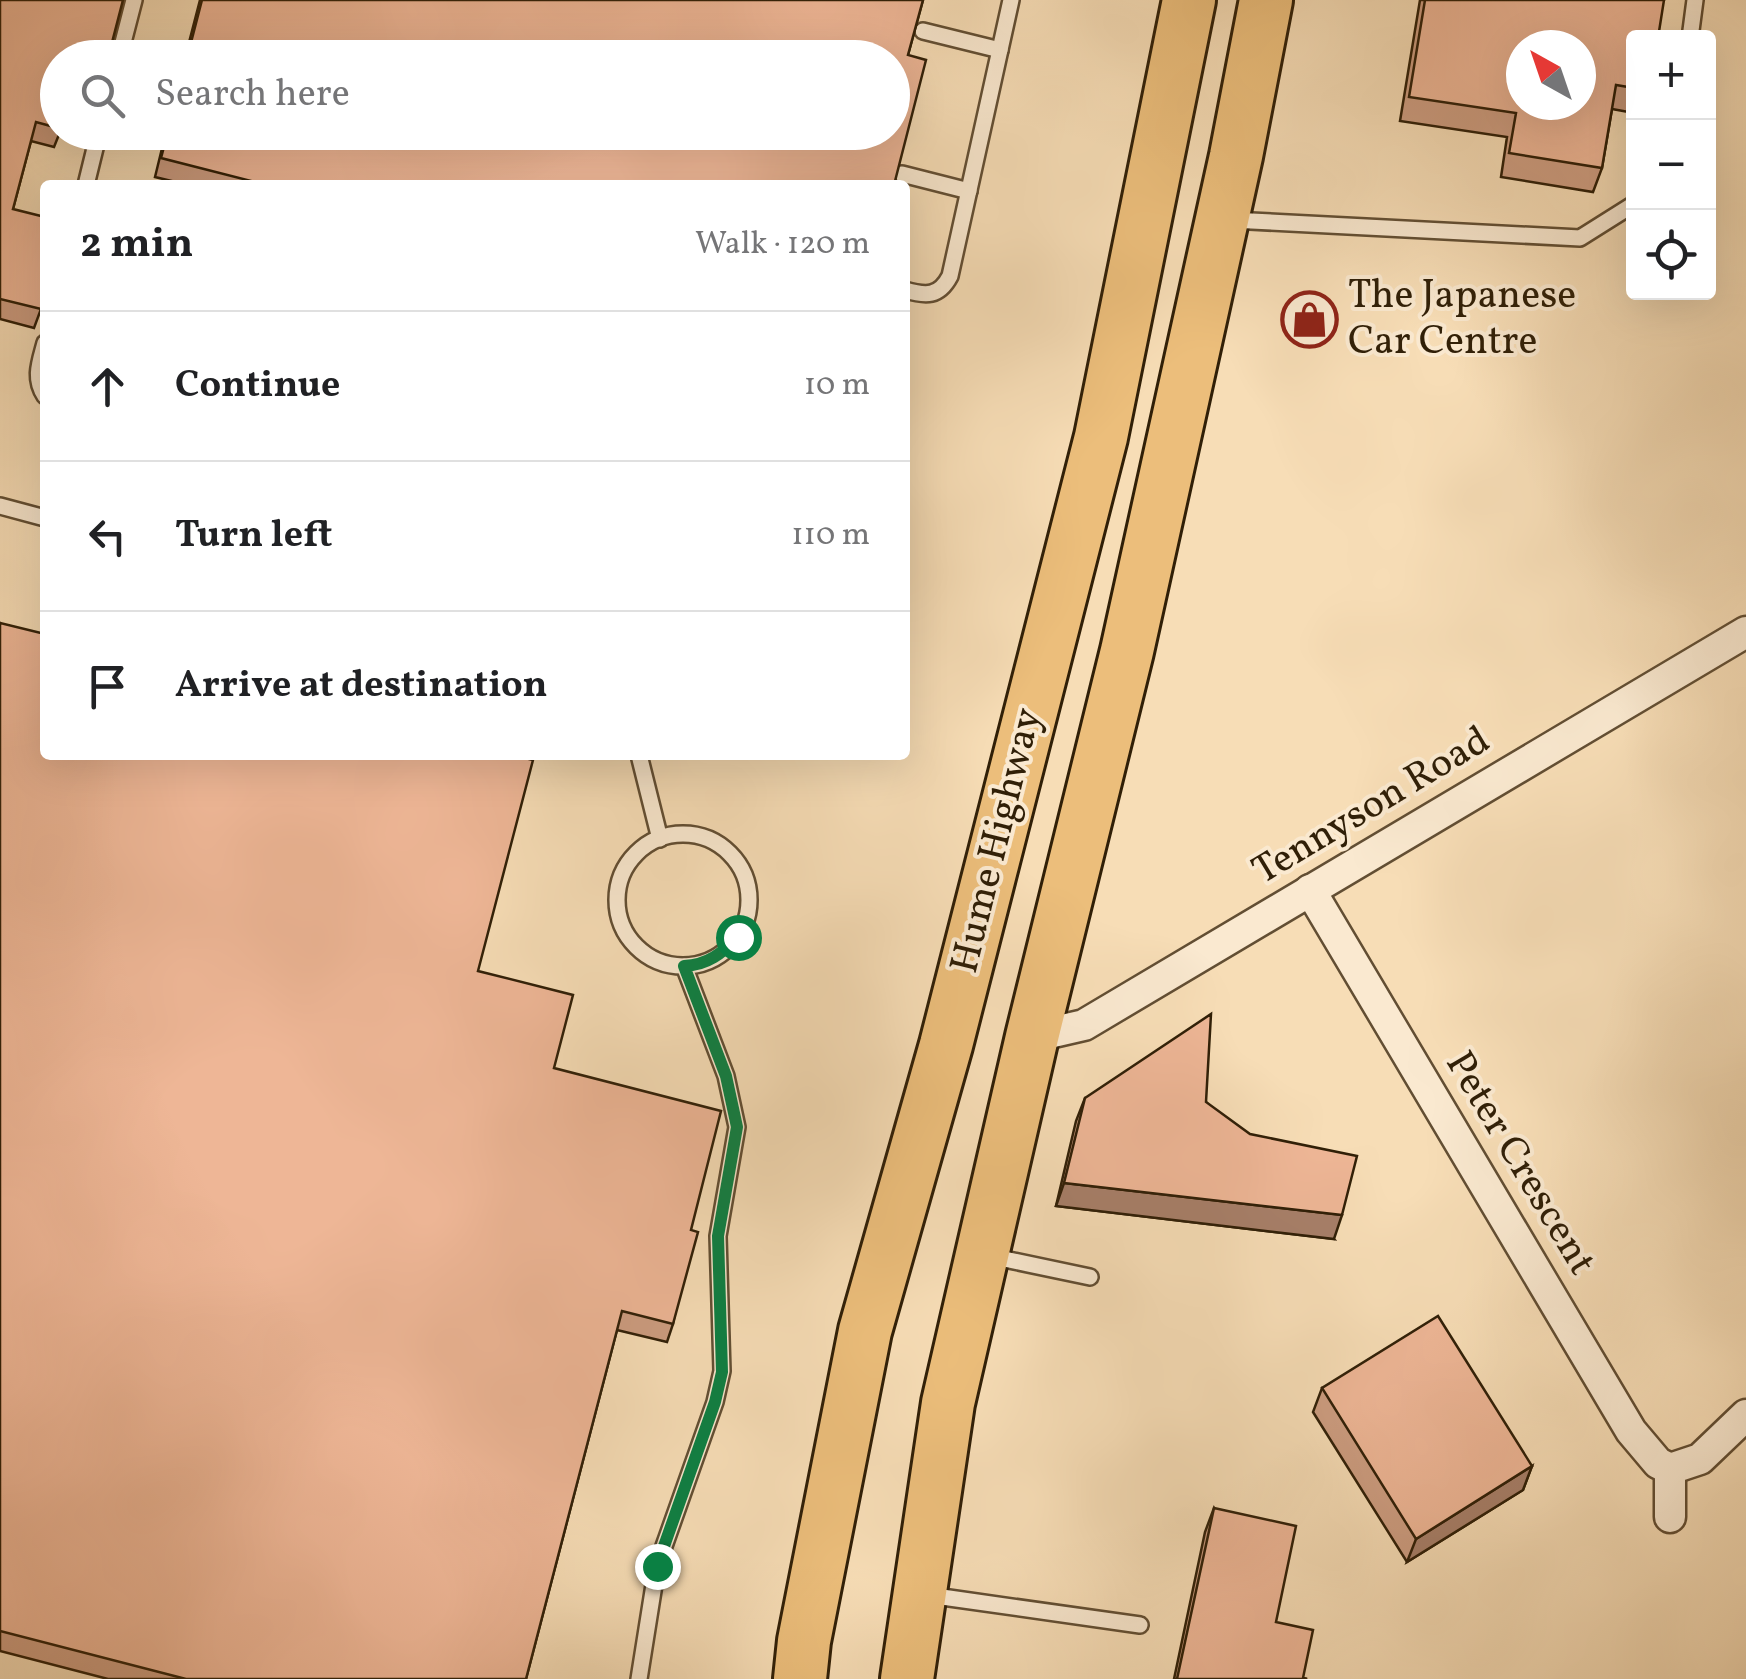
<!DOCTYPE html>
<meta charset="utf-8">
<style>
body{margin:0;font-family:Vollkorn,serif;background:#f6f6f6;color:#202124}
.controls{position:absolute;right:30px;top:30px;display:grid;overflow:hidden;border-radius:10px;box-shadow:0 10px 40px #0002}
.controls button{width:90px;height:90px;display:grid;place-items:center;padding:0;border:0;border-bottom:2px solid #e0e0e0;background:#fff;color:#202124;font:50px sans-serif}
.compass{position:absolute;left:1506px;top:30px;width:90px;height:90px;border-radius:50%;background:#fff;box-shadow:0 10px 40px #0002;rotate:320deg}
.stop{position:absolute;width:30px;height:30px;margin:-22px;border:8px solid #0b8043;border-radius:50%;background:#fff}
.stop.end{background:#0b8043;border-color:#fff;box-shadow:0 2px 10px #0008}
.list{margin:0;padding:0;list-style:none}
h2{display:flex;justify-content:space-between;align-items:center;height:130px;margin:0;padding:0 40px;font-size:42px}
h2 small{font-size:32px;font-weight:400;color:#757577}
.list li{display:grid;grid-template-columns:65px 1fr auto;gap:30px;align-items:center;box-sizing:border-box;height:150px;padding:0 40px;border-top:2px solid #e0e0e0}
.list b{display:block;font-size:38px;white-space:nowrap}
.list em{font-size:32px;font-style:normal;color:#757577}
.icon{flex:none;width:55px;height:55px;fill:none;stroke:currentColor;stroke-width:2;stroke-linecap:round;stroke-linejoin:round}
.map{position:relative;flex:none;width:1746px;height:1679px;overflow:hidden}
.search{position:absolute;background:#fff;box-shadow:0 10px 40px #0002;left:40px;top:40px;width:870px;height:110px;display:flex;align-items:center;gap:25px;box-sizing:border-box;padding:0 35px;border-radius:55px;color:#757577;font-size:38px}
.panel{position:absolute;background:#fff;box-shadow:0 10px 40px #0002;left:40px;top:180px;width:870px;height:580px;border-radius:10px}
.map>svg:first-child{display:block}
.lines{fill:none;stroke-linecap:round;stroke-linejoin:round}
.service-casing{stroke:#624e33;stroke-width:20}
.minor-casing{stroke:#624e33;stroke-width:35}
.trunk-casing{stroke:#301f07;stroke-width:58}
.service{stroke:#fae9d0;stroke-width:15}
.minor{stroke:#fae9d0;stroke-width:30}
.trunk{stroke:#ecbe7b;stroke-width:52}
.wall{fill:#cd9d81;stroke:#301f07;stroke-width:2.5}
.shaded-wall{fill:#a77f69;stroke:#301f07;stroke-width:2.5}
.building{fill:#eeb696;stroke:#301f07;stroke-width:2.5;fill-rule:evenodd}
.route{stroke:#0b8043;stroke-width:12}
.labels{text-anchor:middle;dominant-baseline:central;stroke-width:8;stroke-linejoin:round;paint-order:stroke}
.poi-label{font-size:40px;fill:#301f07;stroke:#fae9d0;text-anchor:start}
.street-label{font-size:40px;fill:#301f07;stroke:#fae9d0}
</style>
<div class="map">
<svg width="1746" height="1679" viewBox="0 0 1746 1679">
<rect width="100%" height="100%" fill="#f7ddb6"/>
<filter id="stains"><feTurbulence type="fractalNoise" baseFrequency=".002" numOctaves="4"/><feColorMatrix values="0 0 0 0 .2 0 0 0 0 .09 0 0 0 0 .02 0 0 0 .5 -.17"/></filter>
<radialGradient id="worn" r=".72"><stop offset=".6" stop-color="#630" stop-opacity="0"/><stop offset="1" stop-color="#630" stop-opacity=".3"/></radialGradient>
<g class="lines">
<defs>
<g id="service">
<polyline points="923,31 1000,50"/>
<polyline points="1690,38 1695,0"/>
<polyline points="119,58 134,0"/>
<polyline points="902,174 969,191"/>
<polyline points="86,185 99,132"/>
<polyline points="1231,220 1580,238 1634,204"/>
<path d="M905,290C926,296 939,297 950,276L1011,0"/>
<path d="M45,343C40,362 33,378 45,396"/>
<polyline points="0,506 45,518"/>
<polyline points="639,755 660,839"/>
<circle cx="683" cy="900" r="66"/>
<polyline points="990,1256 1090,1277"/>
<polyline points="928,1595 1140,1625"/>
<polyline points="639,1679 657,1566 715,1402 722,1371 718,1236 737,1127 726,1076 684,966"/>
</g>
<g id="minor">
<polyline points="1310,890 1631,1431 1658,1463 1670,1469 1670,1517"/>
<polyline points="1032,1037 1084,1025 1746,632"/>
<polyline points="1670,1469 1700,1459 1746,1415"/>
</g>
<g id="trunk">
<polyline points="800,1679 804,1641 865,1331 946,1045 1101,437 1189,0"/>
<polyline points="907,1679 948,1403 1032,1037 1127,651 1236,156 1266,0"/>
</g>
</defs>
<use href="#service" class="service-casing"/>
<use href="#minor" class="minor-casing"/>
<use href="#trunk" class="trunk-casing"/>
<use href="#service" class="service"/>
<use href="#minor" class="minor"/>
<use href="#trunk" class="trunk"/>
</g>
<g class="wall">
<polygon points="0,0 58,58 58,132 60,132 54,147 31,141 13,209 41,309 34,328 0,319"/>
<polygon points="200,0 923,0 908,55 894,185 188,185 155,177 166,132 892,132 892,58 185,58"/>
<polygon points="1420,0 1664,0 1634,38 1634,113 1612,109 1602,168 1593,192 1501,177 1507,137 1400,121"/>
<polygon points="0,623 478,971 554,1068 691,1230 673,1324 667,1342 617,1330 526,1679 108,1679 0,1651"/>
<polygon points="1085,1098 1206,1102 1334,1239 1056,1206 1076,1121"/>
<polygon points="1322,1388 1532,1466 1523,1490 1407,1562 1313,1412"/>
<polygon points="1214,1508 1276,1622 1303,1678 1307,1679 1174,1679 1205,1532"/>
</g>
<g class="shaded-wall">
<polygon points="1064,1183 1342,1215 1334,1239 1056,1206"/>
<polygon points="1532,1466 1523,1490 1407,1562 1416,1539"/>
</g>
<g class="building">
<polygon points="0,0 123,0 108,58 58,58 58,128 36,122 13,209 45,217 45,293 41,309 0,299"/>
<polygon points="202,0 923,0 908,55 926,60 894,185 267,185 161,158 168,132 892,132 892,58 187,58"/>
<path d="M1425,0H1664L1658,38H1634V88L1616,85L1602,168L1509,153L1516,113L1409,97ZM1521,45H1581V105H1521Z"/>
<polygon points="0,623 45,634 45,755 513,755 533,760 478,971 573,995 554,1068 721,1111 691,1230 698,1232 673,1324 622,1311 526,1679 186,1679 0,1631"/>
<polygon points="1211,1014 1206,1102 1250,1134 1357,1156 1342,1215 1064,1183 1085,1098"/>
<polygon points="1438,1316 1532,1466 1416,1539 1322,1388"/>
<polygon points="1214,1508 1296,1526 1276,1622 1313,1630 1303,1678 1307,1679 1177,1679"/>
</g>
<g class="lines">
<path class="route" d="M657,1566L715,1402L722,1372L718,1236L737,1127L726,1076L684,966C708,965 722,953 738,937"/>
</g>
<defs>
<symbol id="shop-ring" viewBox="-11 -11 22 22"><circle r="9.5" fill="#fae9d0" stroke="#8f2418" stroke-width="1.5"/><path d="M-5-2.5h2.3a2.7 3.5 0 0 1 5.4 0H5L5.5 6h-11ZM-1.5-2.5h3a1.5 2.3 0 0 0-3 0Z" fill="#8f2418"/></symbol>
</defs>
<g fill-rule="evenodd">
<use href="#shop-ring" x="1278" y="288" width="63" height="63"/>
</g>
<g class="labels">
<g class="poi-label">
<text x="1348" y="297">The Japanese<tspan x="1348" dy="46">Car Centre</tspan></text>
</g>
<g class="street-label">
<text transform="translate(1372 807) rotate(-31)">Tennyson Road</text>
<text transform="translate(998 841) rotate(-76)">Hume Highway</text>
<text transform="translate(1519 1164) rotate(59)">Peter Crescent</text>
</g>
</g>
<rect width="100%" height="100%" filter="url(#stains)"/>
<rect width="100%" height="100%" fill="url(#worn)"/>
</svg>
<div class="controls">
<button>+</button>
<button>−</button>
<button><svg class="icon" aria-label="locate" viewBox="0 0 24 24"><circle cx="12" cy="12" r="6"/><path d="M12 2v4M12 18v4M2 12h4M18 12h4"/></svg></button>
</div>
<svg class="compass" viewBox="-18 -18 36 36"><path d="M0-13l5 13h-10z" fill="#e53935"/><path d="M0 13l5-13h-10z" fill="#757577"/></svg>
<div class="stop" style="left:738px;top:937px"></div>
<div class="stop end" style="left:657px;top:1566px"></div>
<div class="search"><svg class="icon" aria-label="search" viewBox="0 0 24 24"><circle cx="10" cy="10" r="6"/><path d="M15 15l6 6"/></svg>Search here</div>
<section class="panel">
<h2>2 min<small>Walk · 120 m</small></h2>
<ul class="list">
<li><svg class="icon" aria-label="ahead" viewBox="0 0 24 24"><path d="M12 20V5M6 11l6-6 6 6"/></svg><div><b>Continue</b></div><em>10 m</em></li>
<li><svg class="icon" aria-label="left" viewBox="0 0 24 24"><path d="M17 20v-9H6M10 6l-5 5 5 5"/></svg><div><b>Turn left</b></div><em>110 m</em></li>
<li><svg class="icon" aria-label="arrive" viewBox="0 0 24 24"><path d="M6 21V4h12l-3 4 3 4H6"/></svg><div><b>Arrive at destination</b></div></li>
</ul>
</section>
</div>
